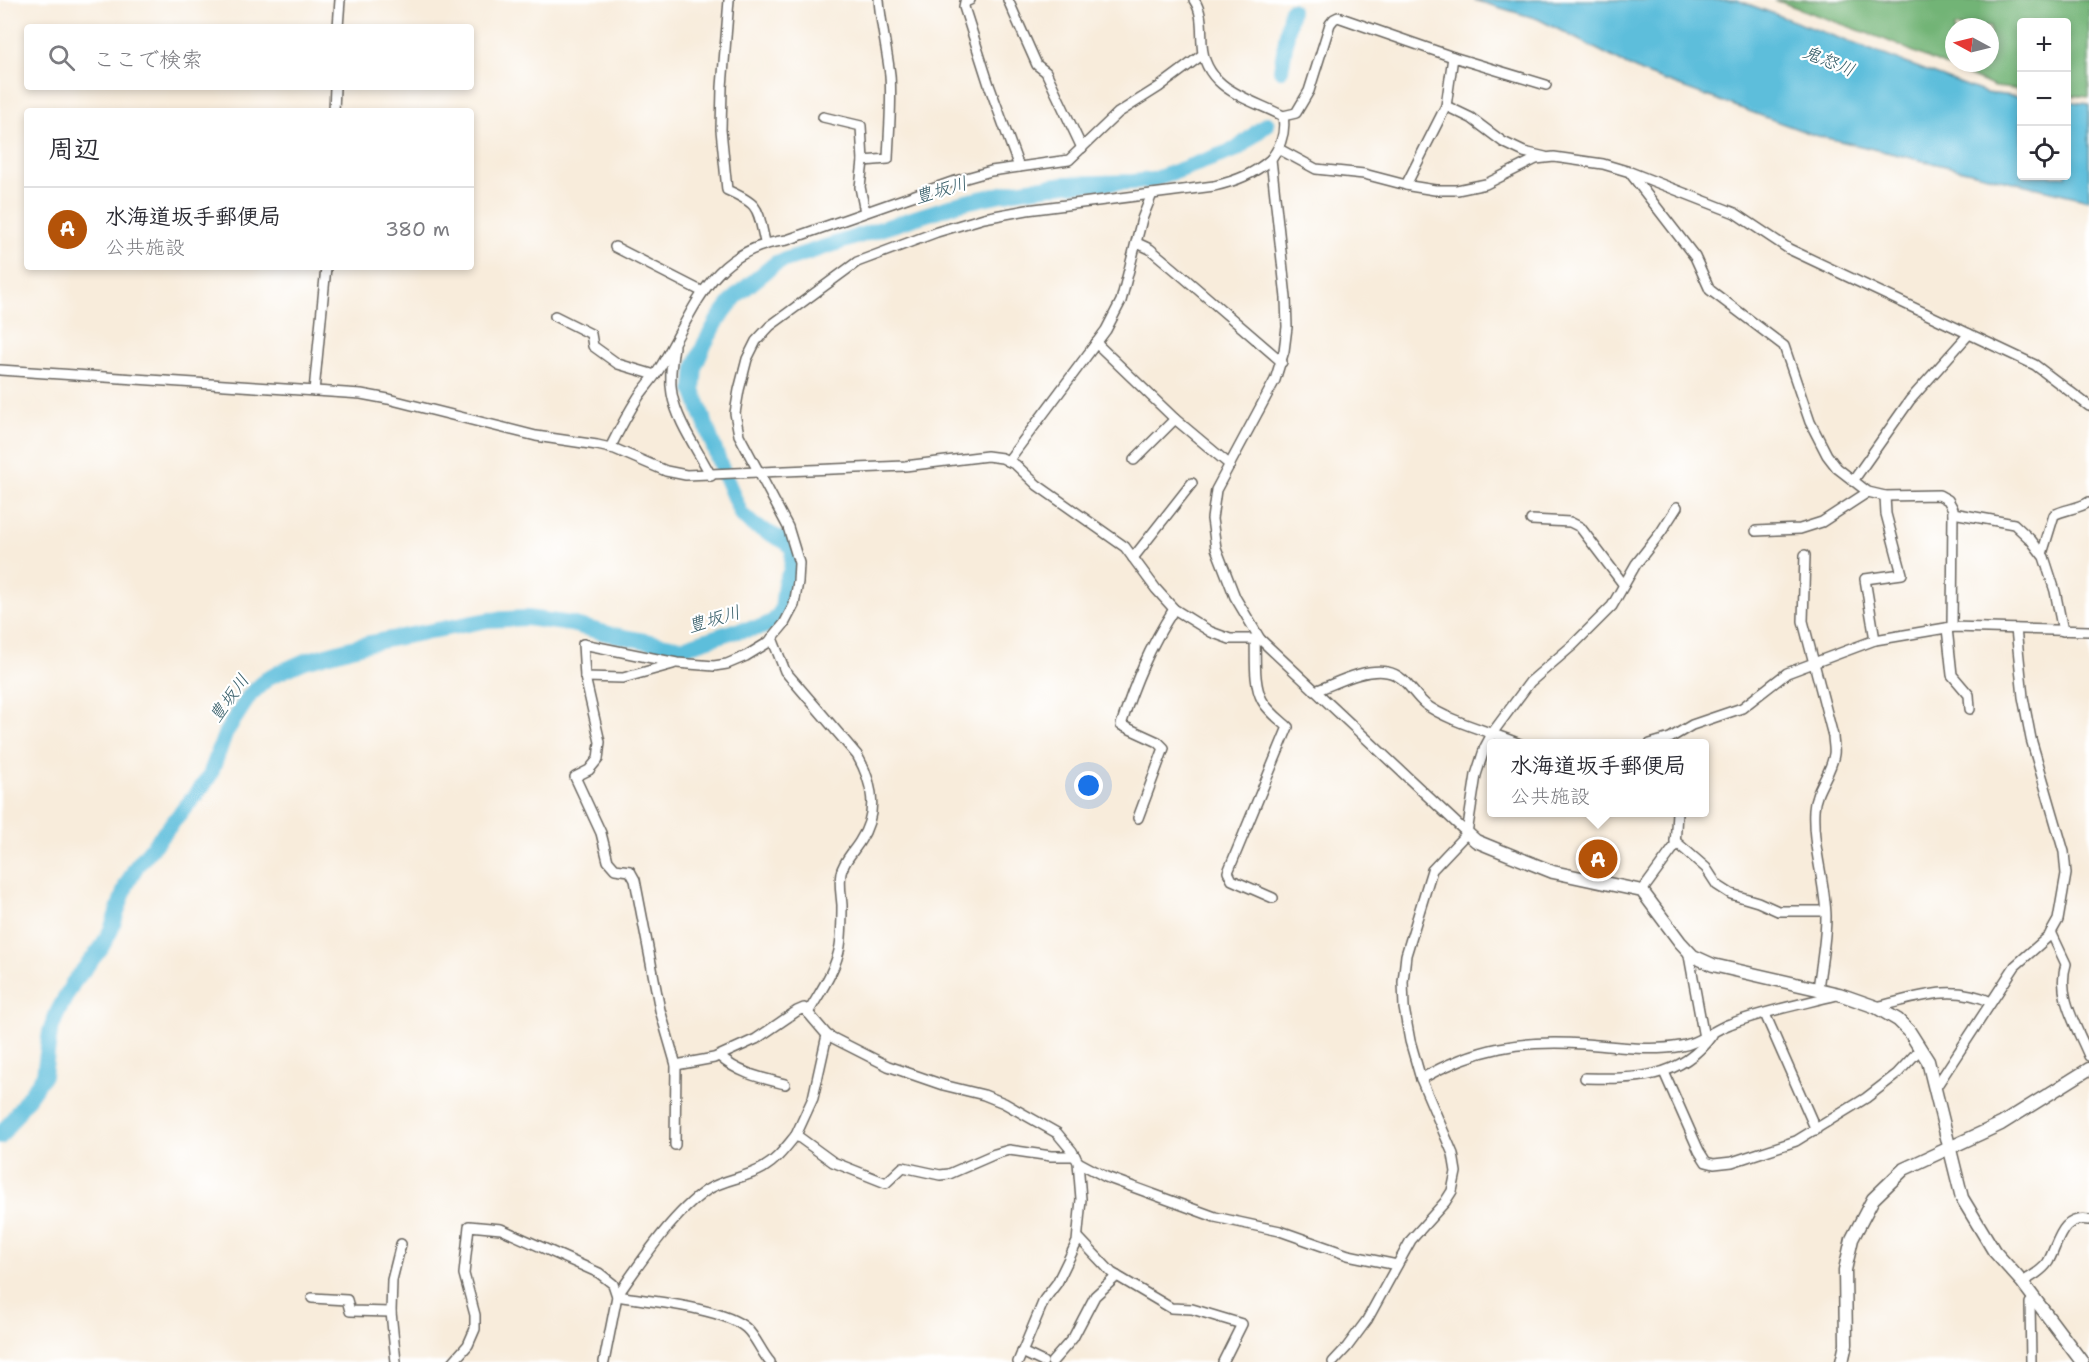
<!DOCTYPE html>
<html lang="ja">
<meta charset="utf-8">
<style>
body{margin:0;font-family:"Shantell Sans","Klee One",sans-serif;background:#f2f2f3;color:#2b2b33}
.controls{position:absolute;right:18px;top:18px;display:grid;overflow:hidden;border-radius:6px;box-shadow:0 3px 9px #0003}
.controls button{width:54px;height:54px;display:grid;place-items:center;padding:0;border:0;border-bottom:2px solid #e1e1e2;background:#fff;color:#2b2b33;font:30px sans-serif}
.compass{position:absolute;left:1945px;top:18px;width:54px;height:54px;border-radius:50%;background:#fff;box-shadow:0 3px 9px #0003;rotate:277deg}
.you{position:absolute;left:1089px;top:786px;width:21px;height:21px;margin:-15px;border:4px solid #fff;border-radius:50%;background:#1a73e8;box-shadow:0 0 0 9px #1a73e833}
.badge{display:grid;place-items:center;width:39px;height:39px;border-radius:50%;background:#b45309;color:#fff;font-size:20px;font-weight:700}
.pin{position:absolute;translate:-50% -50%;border:3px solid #fff;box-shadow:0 2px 6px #0006}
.popup{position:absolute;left:1487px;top:739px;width:222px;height:78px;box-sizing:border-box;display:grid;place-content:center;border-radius:6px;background:#fff;filter:drop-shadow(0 2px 4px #0005);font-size:20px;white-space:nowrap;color:#7c7c81}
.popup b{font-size:22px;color:#2b2b33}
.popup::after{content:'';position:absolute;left:50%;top:100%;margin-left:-12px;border:12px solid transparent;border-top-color:#fff}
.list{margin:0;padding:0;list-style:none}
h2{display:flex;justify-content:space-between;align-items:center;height:78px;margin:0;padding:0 24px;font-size:26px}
h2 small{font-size:20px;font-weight:400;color:#7c7c81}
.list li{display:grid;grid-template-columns:39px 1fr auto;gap:18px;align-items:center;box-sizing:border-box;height:84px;padding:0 24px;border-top:2px solid #e1e1e2}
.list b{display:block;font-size:22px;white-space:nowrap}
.list p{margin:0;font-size:20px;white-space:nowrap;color:#7c7c81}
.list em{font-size:20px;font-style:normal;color:#7c7c81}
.icon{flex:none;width:33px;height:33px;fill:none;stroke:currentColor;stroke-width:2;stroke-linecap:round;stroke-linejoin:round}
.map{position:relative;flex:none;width:2089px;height:1362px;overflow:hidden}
.search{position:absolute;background:#fff;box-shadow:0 3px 9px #0003;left:24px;top:24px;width:450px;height:66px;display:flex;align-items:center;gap:15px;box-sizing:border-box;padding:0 21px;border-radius:6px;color:#7c7c81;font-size:22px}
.panel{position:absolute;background:#fff;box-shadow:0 3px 9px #0003;left:24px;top:108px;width:450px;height:162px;border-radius:6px}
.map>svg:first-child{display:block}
.forest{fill:#72b476;stroke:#476849;stroke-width:1.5;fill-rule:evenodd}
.water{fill:#5dbedb;stroke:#3c6d7c;stroke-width:1.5}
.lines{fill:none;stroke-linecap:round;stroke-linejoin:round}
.river{stroke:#5dbedb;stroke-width:16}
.minor-casing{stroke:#69655f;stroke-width:12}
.tertiary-casing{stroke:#69655f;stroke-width:15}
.minor{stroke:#fff;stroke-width:9}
.tertiary{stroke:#fff;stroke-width:12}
.labels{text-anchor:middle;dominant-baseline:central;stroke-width:4.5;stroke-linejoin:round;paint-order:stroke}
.water-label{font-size:18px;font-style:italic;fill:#365d68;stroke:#fff}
</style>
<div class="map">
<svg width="2089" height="1362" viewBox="0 0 2089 1362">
<rect width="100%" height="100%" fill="#fff"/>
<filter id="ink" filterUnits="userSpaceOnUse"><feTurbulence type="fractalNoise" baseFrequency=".0167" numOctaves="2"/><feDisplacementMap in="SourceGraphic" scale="12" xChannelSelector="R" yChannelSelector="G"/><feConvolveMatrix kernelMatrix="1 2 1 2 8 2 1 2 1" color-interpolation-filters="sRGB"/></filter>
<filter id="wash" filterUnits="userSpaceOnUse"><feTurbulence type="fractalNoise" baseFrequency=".008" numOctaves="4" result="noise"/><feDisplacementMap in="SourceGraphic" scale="24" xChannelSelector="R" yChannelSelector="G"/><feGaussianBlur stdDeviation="1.35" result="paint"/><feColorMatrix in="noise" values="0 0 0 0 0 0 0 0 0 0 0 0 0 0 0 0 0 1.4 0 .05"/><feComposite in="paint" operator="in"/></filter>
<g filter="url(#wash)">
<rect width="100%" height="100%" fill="#f8ecdb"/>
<path class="forest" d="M1775,0H2089V97L2067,95L2066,22H2022L2021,90L1995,87L1886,40ZM1954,27H1990V63H1954Z"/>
<polygon class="water" points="1474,0 1737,0 1986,93 2021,97 2022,176 2066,176 2067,101 2089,104 2089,200 1814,135 1641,72 1538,19"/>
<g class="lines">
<g class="river">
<polyline points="1281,70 1291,10"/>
<polyline points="0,1137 44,1075 50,1032 57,1013 73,983 101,948 111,930 126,886 136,867 202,787 210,775 226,732 250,695 269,677 305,661 370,643 488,620 527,618 571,624 609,634 682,648 731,632 762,627 774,621 782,610 785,583 791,570 793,550 788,543 753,525 741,514 720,464 693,390 695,366 705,343 719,318 737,295 776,263 794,257 961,203 1015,191 1066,184 1133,182 1153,180 1237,149 1267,124"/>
</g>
</g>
</g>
<g filter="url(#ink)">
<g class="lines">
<defs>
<g id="minor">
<path d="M729,0L722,87L721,130L727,190C761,205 757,208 765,242"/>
<polyline points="970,0 965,2 964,7 989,85 1019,167"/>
<polyline points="1008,0 1037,65 1046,72 1082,148"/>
<path d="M1194,0C1203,13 1201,29 1202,44C1204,90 1251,99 1283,116C1286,133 1281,146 1271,159L1286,298L1287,327L1284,351L1275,380L1216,490L1212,519L1216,548L1235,597L1260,639L1467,833"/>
<polyline points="338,27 340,0"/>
<polyline points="1446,106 1471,118 1503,142 1524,152 1545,157"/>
<polyline points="334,111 335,87"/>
<polyline points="1283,116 1296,113 1309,91 1330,24 1334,19 1338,17 1453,57 1546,85"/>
<polyline points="823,117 861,126 863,161 860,187 865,212"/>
<polyline points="1279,149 1316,169 1364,174 1410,186 1435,190 1457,190 1486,184 1536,159 1554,157 1603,164 1630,172 1735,213 1789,249 2035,365 2089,406"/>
<path d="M863,161L888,159C889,131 892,103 890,75C887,50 881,25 879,0"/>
<polyline points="1631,174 1695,257 1710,290 1784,346 1810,422 1827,455 1837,468 1868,492 1885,496 1939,495 1948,500 1953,509 1952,627"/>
<polyline points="1406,185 1446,106 1453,57"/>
<polyline points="1137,243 1150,249 1174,269 1282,362"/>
<polyline points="615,247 703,292"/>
<polyline points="555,316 591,334 593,346 618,364 655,375"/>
<polyline points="1096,343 1175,419"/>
<path d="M674,346C672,362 669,378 672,394C677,422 698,450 711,476"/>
<polyline points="0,370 361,394 388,399 536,436 597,445 615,449 666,471 686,475 905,466 987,456 1002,458 1016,465 1037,485 1125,547 1156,589 1174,609 1211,632 1230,639 1260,639"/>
<polyline points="314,391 326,267"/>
<path d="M610,448C619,430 628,413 639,396C646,386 655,377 661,366C696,308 710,250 787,240L952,182L991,171L1069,160L1118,113L1159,87L1202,55"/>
<polyline points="1134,460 1175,419 1230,465"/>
<polyline points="1008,461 1106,330 1121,301 1142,219 1152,194"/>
<polyline points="1853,481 1910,400 1969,334"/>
<polyline points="1953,513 2014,524 2031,540 2044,557 2055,591 2063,631"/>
<polyline points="1531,520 1570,522 1580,527 1624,585"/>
<polyline points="1756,531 1800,529 1822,522 1868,492"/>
<path d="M2042,554L2054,515C2065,509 2078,509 2089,502"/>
<path d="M1805,555L1803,621L1833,736C1833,742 1835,749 1834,754C1831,775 1815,789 1814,810C1812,846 1825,881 1826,916C1826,940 1821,965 1818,989"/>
<polyline points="1133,558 1192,483"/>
<polyline points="1947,628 1952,675 1969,695 1970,709"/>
<path d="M772,638L785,671L857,755C873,783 879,812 860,841C854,851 843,862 841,873C839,884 841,893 842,905C842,918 842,933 840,946C836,970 820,992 808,1013"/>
<path d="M1255,639C1256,657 1253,683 1262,700C1267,710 1279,719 1288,727L1228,872L1232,880L1273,898"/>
<polyline points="1875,640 1865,579 1902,574 1886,514 1885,496"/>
<polyline points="585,677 623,678 673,664"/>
<path d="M1315,691C1337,683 1363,668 1387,672C1405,675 1412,693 1425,704C1449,722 1492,732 1520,744"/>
<polyline points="1650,744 1670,738 1692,725 1742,708 1787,673 1875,640 1952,627 2089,631"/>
<path d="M1138,818L1164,748L1158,742L1121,725C1135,682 1149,648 1174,609"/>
<polyline points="1675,841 1706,868 1717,885 1731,894 1758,902 1778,911 1825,911"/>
<polyline points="1642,891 1675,846 1677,812"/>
<path d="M2051,932L2066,964C2056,995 2077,1027 2089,1056"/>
<polyline points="1688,950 1704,1038"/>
<path d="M1876,1007C1916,998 1951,983 1991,1002"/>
<polyline points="1765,1014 1816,1130"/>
<polyline points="827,1035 888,1066 943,1085 984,1095 1004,1103 1057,1133 1072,1151 1078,1162 1081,1199 1077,1242 1057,1283 1044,1300 1018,1362"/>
<path d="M719,1056C738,1073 761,1078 785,1084"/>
<polyline points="676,1065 714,1058 756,1039 797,1011 804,1008 827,1035 813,1098 796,1135 833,1162 886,1183 903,1167 940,1175 949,1174 995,1154 1009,1150 1051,1156 1075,1156"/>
<polyline points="1664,1072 1699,1151 1706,1162 1714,1164 1732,1162 1796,1141 1866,1098 1897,1074 1921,1048"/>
<path d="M1585,1078C1634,1079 1680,1080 1712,1035"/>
<path d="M1421,1079C1476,1047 1522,1040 1584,1044C1616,1046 1649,1052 1681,1046C1700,1043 1713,1030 1730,1024C1764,1011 1802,1004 1837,995"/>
<polyline points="1936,1087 2015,966 2049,936 2058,920 2066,874 2064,852 2031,739 2023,697 2016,629"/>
<path d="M675,1145L676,1065L660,1010L635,880L630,871L615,869L608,861L601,833L575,777L589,770L598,759L600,742L585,677L583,644L677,663L714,666L727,664L746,656L769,642L784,624L794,605L798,582L799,563L788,527L739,435L735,413L739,390L747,359L756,341L770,326L857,262L937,232L984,218L1027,210L1214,186C1236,181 1254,174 1271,159"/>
<polyline points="1078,1162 1106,1177 1215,1217 1280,1231 1348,1255 1397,1265"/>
<polyline points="1078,1237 1112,1273 1171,1308 1192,1309 1242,1324 1223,1362"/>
<path d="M2022,1282C2031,1277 2042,1271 2048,1262C2059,1242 2061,1215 2089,1220"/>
<polyline points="312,1298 347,1300 350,1311 391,1312"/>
<polyline points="1022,1352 1043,1362"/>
<polyline points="396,1362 391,1312 392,1280 401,1244"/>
<polyline points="453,1362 468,1345 475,1329 475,1315 464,1274 469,1226 501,1229 599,1273 613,1284 617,1296 604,1362"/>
<path d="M770,1362C761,1352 756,1337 746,1328C724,1308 648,1301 617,1296C641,1262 672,1214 707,1190C724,1179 746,1178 763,1168C777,1160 786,1147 796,1135"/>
<polyline points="1052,1362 1073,1338 1095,1296 1117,1276"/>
<polyline points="1333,1362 1347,1347 1367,1320 1411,1240 1445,1202 1452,1191 1456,1172 1453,1154 1421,1079 1410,1041 1404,1008 1403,982 1406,955 1432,870 1467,833 1476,775 1485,747 1493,732 1530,682 1573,645 1612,606 1636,564 1661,532 1677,507"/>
<polyline points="2031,1362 2030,1303 2034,1299"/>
</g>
<g id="tertiary">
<polyline points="1467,833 1476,841 1493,848 1553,872 1642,891 1680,942 1693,956 1713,965 1839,994 1876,1007 1898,1020 1909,1031 1928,1061 1962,1198 1994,1251 2022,1282 2082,1362"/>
<polyline points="1842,1362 1846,1344 1845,1270 1852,1239 1873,1199 1904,1169 2001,1124 2089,1069"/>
</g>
</defs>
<use href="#minor" class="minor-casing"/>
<use href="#tertiary" class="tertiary-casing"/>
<use href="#minor" class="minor"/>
<use href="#tertiary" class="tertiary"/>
</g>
</g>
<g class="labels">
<g class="water-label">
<text transform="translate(1829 61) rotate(22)">鬼怒川</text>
<text transform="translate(941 190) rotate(-16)">豊坂川</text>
<text transform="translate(714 619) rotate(-16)">豊坂川</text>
<text transform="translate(229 698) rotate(-54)">豊坂川</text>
</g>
</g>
</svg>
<div class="controls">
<button>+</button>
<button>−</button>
<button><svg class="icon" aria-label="locate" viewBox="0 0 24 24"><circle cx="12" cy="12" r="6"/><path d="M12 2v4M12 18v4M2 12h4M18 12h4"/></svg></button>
</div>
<svg class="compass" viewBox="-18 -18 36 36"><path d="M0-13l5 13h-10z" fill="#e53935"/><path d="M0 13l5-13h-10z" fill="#7c7c81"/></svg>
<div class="you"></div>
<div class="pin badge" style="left:1598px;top:859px">A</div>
<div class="popup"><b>水海道坂手郵便局</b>公共施設</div>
<div class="search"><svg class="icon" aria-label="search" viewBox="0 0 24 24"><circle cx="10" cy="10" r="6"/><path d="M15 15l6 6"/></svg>ここで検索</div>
<section class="panel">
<h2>周辺<small></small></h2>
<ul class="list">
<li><span class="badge">A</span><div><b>水海道坂手郵便局</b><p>公共施設</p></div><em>380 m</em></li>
</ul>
</section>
</div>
